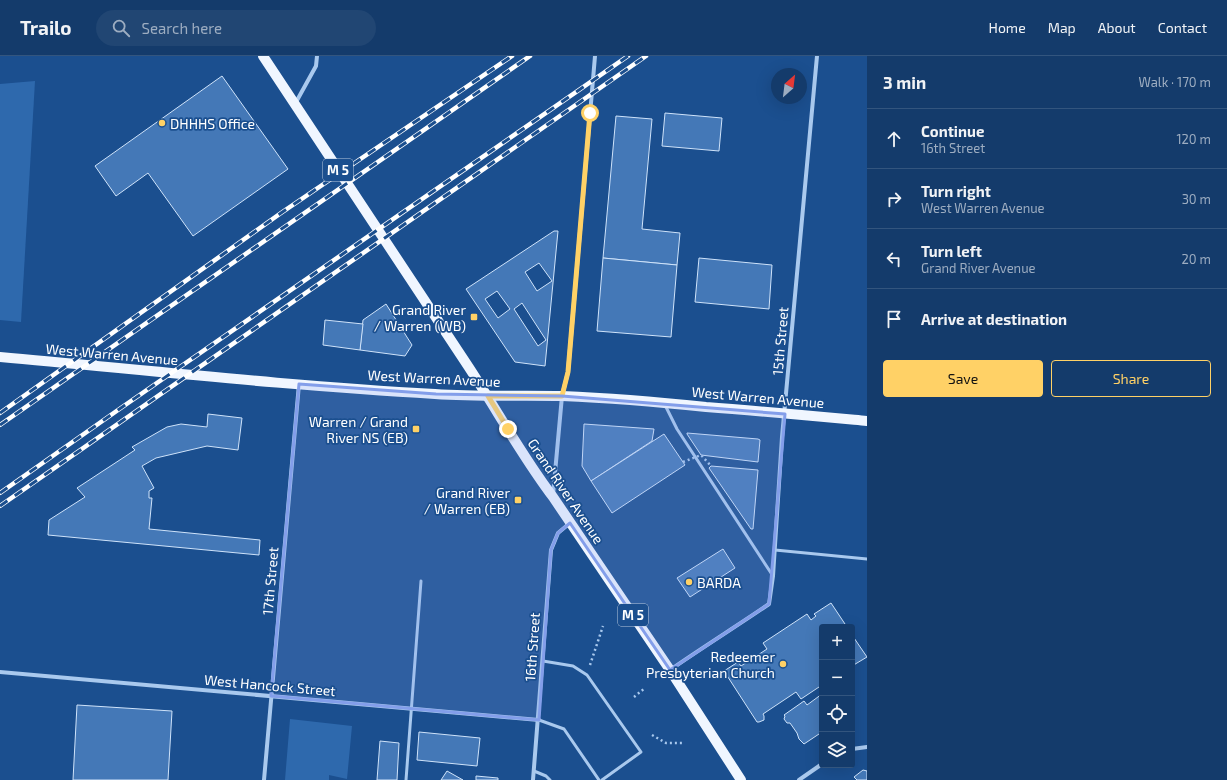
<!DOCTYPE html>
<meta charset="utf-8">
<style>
body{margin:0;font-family:"Exo 2",sans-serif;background:#214673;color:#f1f3f6}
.controls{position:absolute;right:12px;bottom:12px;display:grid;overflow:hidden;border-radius:4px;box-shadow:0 4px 16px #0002}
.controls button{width:36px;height:36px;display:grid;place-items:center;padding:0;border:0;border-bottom:1px solid #33557e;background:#143b6b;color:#f1f3f6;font:20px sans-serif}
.compass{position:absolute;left:771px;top:12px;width:36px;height:36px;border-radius:50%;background:#143b6b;box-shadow:0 4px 16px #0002;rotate:28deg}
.stop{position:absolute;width:12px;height:12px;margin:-9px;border:3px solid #ffd166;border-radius:50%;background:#fff}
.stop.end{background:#ffd166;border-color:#fff;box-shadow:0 1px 4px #0008}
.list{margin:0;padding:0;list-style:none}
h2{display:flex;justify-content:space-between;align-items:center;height:52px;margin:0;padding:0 16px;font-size:17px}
h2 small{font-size:13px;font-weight:400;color:#9dadc1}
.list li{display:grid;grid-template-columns:26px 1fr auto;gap:12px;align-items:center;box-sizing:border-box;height:60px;padding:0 16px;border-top:1px solid #33557e}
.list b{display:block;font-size:15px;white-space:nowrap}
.list p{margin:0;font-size:13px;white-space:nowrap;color:#9dadc1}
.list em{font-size:13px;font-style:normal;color:#9dadc1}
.actions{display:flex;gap:8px;padding:12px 16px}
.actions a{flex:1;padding:9px 0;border:1px solid #ffd166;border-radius:4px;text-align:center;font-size:14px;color:#ffd166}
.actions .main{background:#ffd166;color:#111}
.icon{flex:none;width:22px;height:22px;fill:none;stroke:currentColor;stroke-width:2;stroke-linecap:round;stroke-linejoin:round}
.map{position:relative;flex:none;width:867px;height:724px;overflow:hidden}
header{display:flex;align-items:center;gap:24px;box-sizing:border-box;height:56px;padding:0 20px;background:#143b6b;border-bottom:1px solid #33557e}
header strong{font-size:19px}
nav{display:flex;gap:22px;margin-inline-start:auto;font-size:14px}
.search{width:280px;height:36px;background:#214673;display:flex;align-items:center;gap:10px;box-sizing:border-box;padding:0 14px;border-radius:22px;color:#9dadc1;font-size:15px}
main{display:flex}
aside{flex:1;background:#143b6b}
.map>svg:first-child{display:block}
.green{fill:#2e69ad}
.building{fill:#4478b7;stroke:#cfe3fa;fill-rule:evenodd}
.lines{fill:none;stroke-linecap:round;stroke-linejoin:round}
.path{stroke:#a9c9ee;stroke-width:2.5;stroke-dasharray:2 3;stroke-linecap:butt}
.lane{stroke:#a9c9ee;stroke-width:3}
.street{stroke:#a9c9ee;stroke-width:4}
.primary{stroke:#f0f6ff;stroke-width:10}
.rail-casing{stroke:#fff;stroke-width:4.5}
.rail{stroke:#1b4f8f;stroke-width:3;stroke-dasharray:9;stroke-linecap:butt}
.path-bridge{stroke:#a9c9ee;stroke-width:2.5;stroke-dasharray:2 3;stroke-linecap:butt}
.route{stroke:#ffd166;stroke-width:5}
.marked{fill:#839eea;fill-opacity:0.2;stroke:#839eea;stroke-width:3;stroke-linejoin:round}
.poi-dot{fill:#ffd166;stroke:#1b4f8f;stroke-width:1.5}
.labels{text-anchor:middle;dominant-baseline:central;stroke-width:3.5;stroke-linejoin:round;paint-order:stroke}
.shield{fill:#1b4f8f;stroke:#bbcadd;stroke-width:1}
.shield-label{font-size:13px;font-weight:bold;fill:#fff}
.poi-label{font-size:14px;fill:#fff;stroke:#1b4f8f;text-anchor:end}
.street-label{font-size:14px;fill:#fff;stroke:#1b4f8f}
</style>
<header>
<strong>Trailo</strong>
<div class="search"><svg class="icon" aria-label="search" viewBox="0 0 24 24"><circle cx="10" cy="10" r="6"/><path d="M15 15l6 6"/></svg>Search here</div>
<nav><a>Home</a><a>Map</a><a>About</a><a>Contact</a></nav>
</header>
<main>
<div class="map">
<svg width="867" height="724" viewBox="0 0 867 724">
<rect width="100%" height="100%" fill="#1b4f8f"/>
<g class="green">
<polygon points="35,25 21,266 0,264 0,28"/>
<polygon points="290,663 352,670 347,723 329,719 329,724 285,724"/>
</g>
<g class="building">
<polygon points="222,20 288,113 193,180 148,117 116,140 95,110"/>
<polygon points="665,57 722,62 719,95 662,90"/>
<polygon points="616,60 652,63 642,173 680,177 677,209 603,202"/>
<path d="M554,175H558L545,310L515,306L466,233ZM539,207L552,225L537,235L525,216ZM497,235L510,253L498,262L485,243ZM522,247L546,284L538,290L514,253Z"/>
<polygon points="603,202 677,209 671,281 597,275"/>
<polygon points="699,202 772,209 769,253 695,246"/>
<polygon points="386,248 412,289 405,300 360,294 363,264"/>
<polygon points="325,264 363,268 360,294 323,289"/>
<polygon points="208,358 242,362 238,394 207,390 156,402 142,410 154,432 149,435 149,442 152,442 149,473 260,484 259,499 48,479 49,464 85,441 77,432 135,394 132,391 167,371 181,368 207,371"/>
<polygon points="584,368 654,373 652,385 591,425 582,410"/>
<polygon points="687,377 758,383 760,384 758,406 701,399 687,378"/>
<polygon points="664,378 685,409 612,457 591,425"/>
<polygon points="711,410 758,414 753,473 751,473 709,412"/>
<polygon points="723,493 735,512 690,541 677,522"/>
<polygon points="831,547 847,571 822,571 822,629 801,643 796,636 763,658 764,660 764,664 759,666 757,666 724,615 738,606 741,610 767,593 763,587 807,558 811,564 816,560 814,558"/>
<polygon points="852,579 867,601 852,610"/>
<polygon points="822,638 822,676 804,688 799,683 797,677 790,667 787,667 784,663 785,660 784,659 804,645 807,649"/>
<polygon points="77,649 172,655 168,724 73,724"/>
<polygon points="419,676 480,682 477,710 417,704"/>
<polygon points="380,685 399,687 397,724 377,724"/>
<polygon points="863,714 867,715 867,724 857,724 854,721"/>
<polygon points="447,715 463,724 441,724"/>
<polygon points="476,720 498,722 498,724 476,724"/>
</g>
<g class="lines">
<g class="path">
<polyline points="590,609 603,570"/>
<polyline points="634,641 645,632"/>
<polyline points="652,679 666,687 682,687"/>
</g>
<g class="lane">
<polyline points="665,349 677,373 773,520"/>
<polyline points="775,494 867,503"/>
<polyline points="543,605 573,610 587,619 641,696 602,724"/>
<polyline points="539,664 564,673 599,724"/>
<polyline points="534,715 546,720 550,724"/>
<polyline points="406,724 421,525"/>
</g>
<g class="street">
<polyline points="295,48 316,10 317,0"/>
<polyline points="553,439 562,340 568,316 595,0"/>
<path d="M670,614C703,591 737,570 769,548L773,520L782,381L817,0"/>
<polyline points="0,616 539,664"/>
<polyline points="852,693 867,691"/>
<polyline points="264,724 299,328"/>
<polyline points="533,724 551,494 558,477 570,467"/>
<polyline points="799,724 822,708"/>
</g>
<g class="primary">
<path d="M263,0C330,103 398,205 466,307C496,352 521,399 553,441L670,614L741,724"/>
<path d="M0,301C145,314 290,330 435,338C478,341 520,339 562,340C610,342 658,346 706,351C760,355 813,360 867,365"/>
</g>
<defs>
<g id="rail">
<polyline points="0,357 281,157 512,0"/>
<polyline points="0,369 530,0"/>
<polyline points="0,437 118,354 628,0"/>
<polyline points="0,450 646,0"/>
</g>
</defs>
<use href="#rail" class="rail-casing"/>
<use href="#rail" class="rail"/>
<polyline class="path-bridge" points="683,406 701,399 711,410"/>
</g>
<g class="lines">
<polyline class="route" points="508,373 488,340 562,340 568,316 590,57"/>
</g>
<path class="marked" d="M299,328L436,338L562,340L785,358L769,548L670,614L570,467L558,477L551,494L539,664L271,640Z"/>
<g class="poi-dot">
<circle cx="162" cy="67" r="4"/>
<rect x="470" y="257" width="8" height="8" rx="2"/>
<rect x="412" y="369" width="8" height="8" rx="2"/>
<rect x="514" y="440" width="8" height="8" rx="2"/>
<circle cx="689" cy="526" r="4"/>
<circle cx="783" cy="608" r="4"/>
</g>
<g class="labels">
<g class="shield">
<rect x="323" y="103" width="30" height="22" rx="3"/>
<rect x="618" y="548" width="30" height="22" rx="3"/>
</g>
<g class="shield-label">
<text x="338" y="114">M 5</text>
<text x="633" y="559">M 5</text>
</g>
<g class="poi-label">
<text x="170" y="67" text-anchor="start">DHHHS Office</text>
<text x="466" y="253">Grand River<tspan x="466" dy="16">/ Warren (WB)</tspan></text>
<text x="408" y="365">Warren / Grand<tspan x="408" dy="16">River NS (EB)</tspan></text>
<text x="510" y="436">Grand River<tspan x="510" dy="16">/ Warren (EB)</tspan></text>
<text x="697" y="526" text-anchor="start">BARDA</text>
<text x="775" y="600">Redeemer<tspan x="775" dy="16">Presbyterian Church</tspan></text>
</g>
<g class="street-label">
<text transform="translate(780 285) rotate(-85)">15th Street</text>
<text transform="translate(112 298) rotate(5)">West Warren Avenue</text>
<text transform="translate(434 322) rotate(3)">West Warren Avenue</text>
<text transform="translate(758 341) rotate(5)">West Warren Avenue</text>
<text transform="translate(566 435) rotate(56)">Grand River Avenue</text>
<text transform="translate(270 525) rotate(-85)">17th Street</text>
<text transform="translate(532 591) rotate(-86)">16th Street</text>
<text transform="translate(270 629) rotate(5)">West Hancock Street</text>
</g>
</g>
</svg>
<div class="controls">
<button>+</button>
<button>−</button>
<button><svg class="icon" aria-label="locate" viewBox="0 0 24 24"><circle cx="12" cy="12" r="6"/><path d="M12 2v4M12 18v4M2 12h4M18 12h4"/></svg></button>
<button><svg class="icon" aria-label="layers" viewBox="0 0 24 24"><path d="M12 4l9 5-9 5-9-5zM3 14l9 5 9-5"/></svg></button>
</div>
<svg class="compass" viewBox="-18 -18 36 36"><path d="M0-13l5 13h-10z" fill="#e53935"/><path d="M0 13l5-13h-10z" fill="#9dadc1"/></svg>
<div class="stop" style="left:590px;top:57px"></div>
<div class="stop end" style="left:508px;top:373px"></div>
</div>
<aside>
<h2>3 min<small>Walk · 170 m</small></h2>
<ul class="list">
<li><svg class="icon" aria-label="ahead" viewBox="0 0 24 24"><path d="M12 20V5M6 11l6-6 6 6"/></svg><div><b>Continue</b><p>16th Street</p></div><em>120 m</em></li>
<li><svg class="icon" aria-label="right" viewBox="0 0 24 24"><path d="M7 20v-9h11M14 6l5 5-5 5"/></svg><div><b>Turn right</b><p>West Warren Avenue</p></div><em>30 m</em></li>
<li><svg class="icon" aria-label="left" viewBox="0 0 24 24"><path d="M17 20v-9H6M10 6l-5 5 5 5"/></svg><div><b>Turn left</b><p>Grand River Avenue</p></div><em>20 m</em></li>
<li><svg class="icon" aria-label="arrive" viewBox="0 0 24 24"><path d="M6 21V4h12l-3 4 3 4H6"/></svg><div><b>Arrive at destination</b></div></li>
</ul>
<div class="actions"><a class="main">Save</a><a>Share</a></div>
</aside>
</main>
